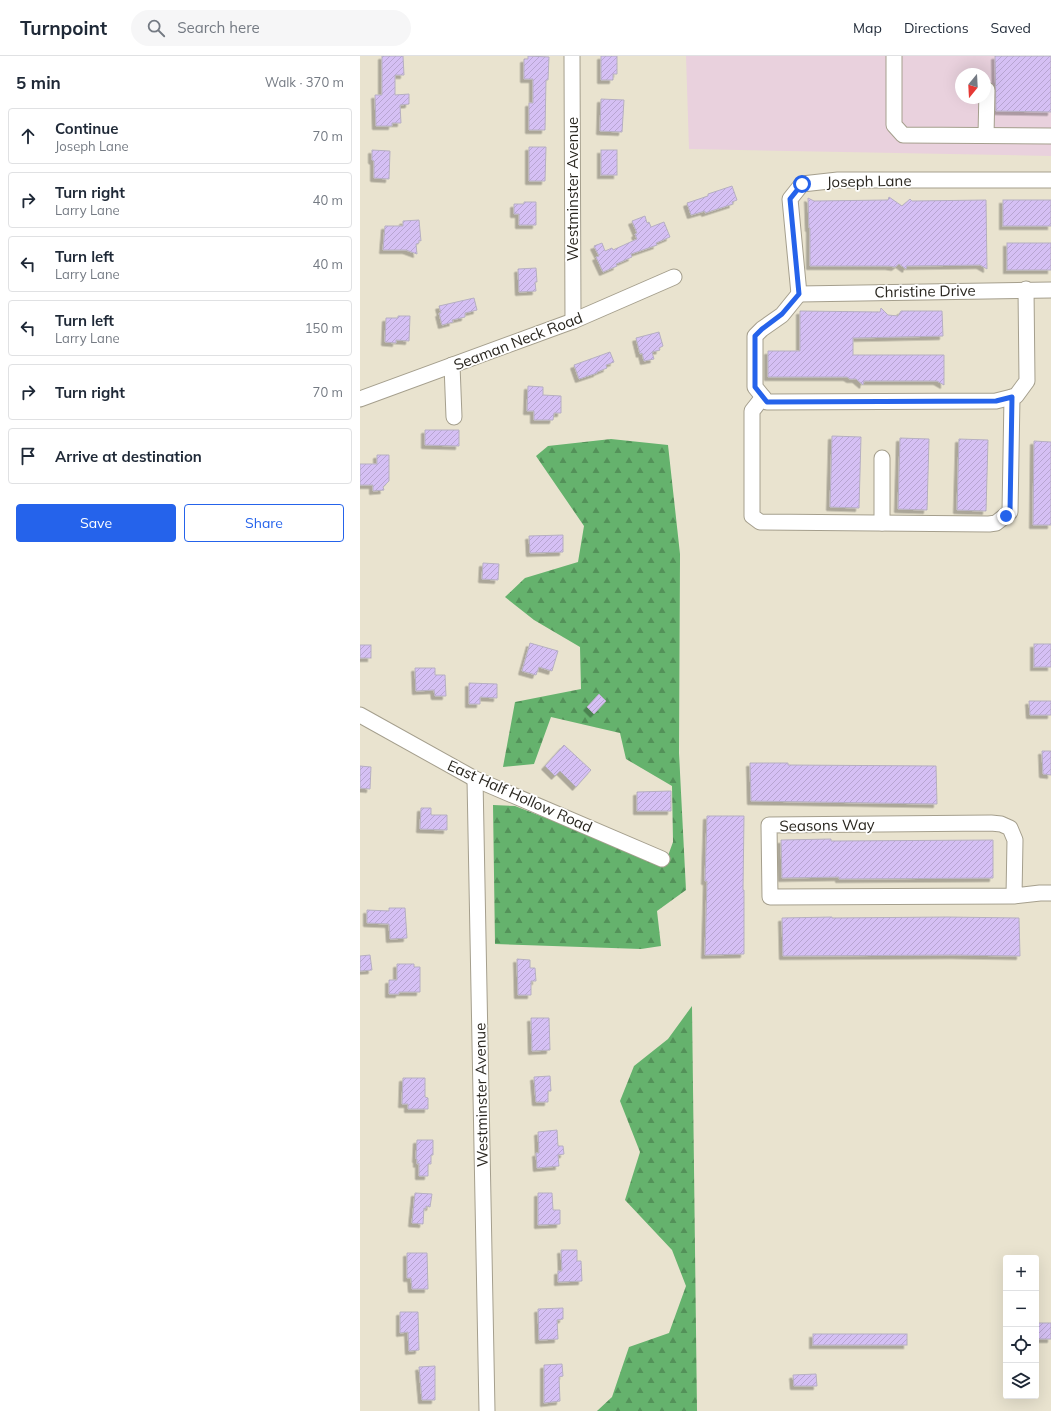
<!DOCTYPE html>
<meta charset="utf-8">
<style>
body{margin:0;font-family:Mulish,sans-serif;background:#f6f6f7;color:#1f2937}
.controls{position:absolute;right:12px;bottom:12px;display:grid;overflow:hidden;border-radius:4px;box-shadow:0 4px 16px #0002}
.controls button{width:36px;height:36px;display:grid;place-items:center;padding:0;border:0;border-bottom:1px solid #e0e1e3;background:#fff;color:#1f2937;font:20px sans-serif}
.compass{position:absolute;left:595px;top:12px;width:36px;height:36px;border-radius:50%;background:#fff;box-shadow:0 4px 16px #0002;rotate:198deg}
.stop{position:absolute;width:12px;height:12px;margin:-9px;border:3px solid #2563eb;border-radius:50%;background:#fff}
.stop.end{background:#2563eb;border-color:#fff;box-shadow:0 1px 4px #0008}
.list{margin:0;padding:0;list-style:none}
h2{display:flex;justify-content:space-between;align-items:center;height:52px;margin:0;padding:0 16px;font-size:17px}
h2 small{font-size:13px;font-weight:400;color:#747a83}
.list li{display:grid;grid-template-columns:26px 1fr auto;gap:12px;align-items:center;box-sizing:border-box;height:56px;margin:0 8px 8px;padding:0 8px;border:1px solid #e0e1e3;border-radius:4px}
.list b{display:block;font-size:15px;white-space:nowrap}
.list p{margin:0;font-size:13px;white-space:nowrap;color:#747a83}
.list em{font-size:13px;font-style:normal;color:#747a83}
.actions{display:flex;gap:8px;padding:12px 16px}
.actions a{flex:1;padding:9px 0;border:1px solid #2563eb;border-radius:4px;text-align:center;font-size:14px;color:#2563eb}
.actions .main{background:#2563eb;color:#fff}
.icon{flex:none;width:22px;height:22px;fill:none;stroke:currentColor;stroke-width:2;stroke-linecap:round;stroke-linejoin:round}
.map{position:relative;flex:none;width:691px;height:1355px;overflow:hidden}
header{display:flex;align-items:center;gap:24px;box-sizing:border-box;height:56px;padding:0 20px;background:#fff;border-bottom:1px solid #e0e1e3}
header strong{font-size:19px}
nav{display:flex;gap:22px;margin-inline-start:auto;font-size:14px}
.search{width:280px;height:36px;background:#f6f6f7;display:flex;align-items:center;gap:10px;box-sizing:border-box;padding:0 14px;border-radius:22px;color:#747a83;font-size:15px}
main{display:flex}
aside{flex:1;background:#fff}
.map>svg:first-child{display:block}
.education{fill:#e9d1dd;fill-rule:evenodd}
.forest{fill:url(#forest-firs)}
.building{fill:url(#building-hatch);stroke:#b6afc1;filter:url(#shadow)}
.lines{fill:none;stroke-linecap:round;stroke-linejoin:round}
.minor-casing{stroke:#a59f8d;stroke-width:17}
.minor{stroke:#fff;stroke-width:15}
.route{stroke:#2563eb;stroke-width:5}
.labels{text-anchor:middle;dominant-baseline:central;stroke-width:3.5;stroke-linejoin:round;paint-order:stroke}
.street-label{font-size:15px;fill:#29261f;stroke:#fff}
</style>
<header>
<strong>Turnpoint</strong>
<div class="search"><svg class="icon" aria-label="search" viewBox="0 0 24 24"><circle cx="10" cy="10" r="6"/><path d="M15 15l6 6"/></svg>Search here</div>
<nav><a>Map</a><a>Directions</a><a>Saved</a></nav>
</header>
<main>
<aside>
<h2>5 min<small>Walk · 370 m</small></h2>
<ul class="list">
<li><svg class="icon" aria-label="ahead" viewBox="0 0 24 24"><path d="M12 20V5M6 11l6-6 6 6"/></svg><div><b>Continue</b><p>Joseph Lane</p></div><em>70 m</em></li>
<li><svg class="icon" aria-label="right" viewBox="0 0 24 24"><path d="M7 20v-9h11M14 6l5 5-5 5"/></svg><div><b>Turn right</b><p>Larry Lane</p></div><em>40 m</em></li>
<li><svg class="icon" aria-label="left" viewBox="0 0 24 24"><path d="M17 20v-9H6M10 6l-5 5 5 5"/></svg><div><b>Turn left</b><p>Larry Lane</p></div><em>40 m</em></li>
<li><svg class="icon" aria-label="left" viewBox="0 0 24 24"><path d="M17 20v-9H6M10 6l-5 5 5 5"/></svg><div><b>Turn left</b><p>Larry Lane</p></div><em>150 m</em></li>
<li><svg class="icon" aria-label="right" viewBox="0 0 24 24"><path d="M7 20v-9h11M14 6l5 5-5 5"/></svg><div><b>Turn right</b></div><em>70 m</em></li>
<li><svg class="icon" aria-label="arrive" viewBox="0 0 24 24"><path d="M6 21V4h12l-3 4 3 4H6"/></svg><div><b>Arrive at destination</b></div></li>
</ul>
<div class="actions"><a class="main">Save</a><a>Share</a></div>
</aside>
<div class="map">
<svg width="691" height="1355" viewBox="0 0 691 1355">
<defs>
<pattern id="forest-firs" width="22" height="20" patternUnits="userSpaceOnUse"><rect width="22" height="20" fill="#65b26d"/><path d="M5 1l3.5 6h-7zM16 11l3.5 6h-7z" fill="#539159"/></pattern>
<pattern id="building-hatch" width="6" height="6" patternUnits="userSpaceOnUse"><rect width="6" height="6" fill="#d5c0f4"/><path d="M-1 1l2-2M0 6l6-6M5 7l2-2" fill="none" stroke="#b7a5d1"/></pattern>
<filter id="shadow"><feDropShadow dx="-3.5" dy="3.5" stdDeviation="0" flood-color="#0004"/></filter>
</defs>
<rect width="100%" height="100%" fill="#e9e3cf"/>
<path class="education" d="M326,0H691V100L329,93ZM601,18H625V42H601Z"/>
<g class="forest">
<polygon points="251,383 308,389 320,498 319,697 326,834 297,855 301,890 281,893 135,888 133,749 155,750 305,808 313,786 312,730 266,703 260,677 191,661 174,708 143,711 155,646 221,633 220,591 174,564 145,541 165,522 218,506 224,470 176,400 188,390"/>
<polygon points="332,950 337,1355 237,1355 252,1341 269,1291 309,1277 326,1230 312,1194 265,1144 280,1096 260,1045 274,1010 308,983"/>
</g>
<g class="building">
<polygon points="22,0 43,0 44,19 35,19 35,39 49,38 49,48 40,49 41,67 32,67 32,70 16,70 15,39 22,39"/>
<polygon points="168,0 189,1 188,24 186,24 185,74 169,74 169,47 173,47 173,23 164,23 164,3 168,3"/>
<polygon points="241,0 257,0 257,18 253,18 253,24 241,24"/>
<polygon points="635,0 691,0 691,56 636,55"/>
<polygon points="241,43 264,44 262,76 240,75"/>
<polygon points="169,91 186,91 185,125 169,125"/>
<polygon points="12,94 30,95 29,123 14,122 14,105 12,104"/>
<rect x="241" y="94" width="16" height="25"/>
<polygon points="372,130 377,144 372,146 373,148 345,157 345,155 331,159 327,147 348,140 348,138"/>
<polygon points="529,141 542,150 550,143 552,145 626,144 627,213 620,209 547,210 546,213 539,208 535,211 529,210 450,210 450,172 449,172 448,142 454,145 528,144"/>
<rect x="643" y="144" width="48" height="26"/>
<polygon points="164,146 176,146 176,169 159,169 159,158 154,158 154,148 164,148"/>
<polygon points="285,160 287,167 289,166 291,171 304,166 310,181 296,187 297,189 271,198 272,201 256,208 257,210 243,216 236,201 239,200 234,190 242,187 245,195 252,192 253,194 277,183 275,178 277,177 272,165"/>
<polygon points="59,164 61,185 59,184 59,187 56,188 57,198 46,194 23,194 25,170 43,170 43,165"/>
<rect x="647" y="187" width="44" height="27"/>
<polygon points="176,212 177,226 175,226 176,235 159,236 158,213"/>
<polygon points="114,242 117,254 105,257 105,261 92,264 93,266 82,269 79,257 81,257 79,250"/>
<polygon points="521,252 528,259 538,260 541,255 582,255 583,280 493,282 493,299 584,299 584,329 577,325 504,325 503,329 496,323 490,323 487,321 408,321 408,295 440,295 440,255 520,256"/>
<polygon points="38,260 50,260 49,285 36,284 36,287 25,286 26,262 38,262"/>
<polygon points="299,276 303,290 299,292 300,294 292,296 294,303 284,305 282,297 280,298 276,282"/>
<polygon points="250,296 254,306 246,309 247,312 237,316 237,317 219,323 214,309"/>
<polygon points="168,330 183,331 183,339 201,340 201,357 194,357 193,364 174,364 174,355 167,355"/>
<polygon points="65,374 99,374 99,390 65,389"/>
<polygon points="472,380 501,381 499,452 470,451"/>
<polygon points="540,382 569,383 567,454 538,453"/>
<polygon points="599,383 628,384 626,455 597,454"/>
<polygon points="674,385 691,386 691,469 673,469"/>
<polygon points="17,399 29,399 29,425 23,431 24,434 13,435 13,429 0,429 0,408 17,408"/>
<polygon points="203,479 203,496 170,497 169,480"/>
<polygon points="123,507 139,508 138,524 122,523"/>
<polygon points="170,587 198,595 192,615 179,611 176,619 162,615"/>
<rect x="674" y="588" width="17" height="23"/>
<rect x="0" y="589" width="11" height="13"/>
<polygon points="55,612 75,612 75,619 85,619 86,640 75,640 74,634 56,635"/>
<polygon points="109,627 137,628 137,642 120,641 120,648 109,648"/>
<polygon points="239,638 246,645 234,658 227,651"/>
<polygon points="669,645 691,645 691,659 670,659"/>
<polygon points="204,689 231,714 216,731 200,715 195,720 185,710"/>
<polygon points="682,695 691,695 691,719 683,718"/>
<polygon points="390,707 428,707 428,709 576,710 577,748 391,745"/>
<polygon points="0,710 11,711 10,733 0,732"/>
<polygon points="311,735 311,755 277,755 277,736"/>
<polygon points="61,752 71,752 71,759 87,759 87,774 60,773"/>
<polygon points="347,760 384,760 383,834 384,834 384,898 345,899 347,825 345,825"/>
<polygon points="471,783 471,785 633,784 633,822 479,823 479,821 422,822 421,784"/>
<polygon points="29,852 45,852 47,882 30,883 29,868 7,867 7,854 29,855"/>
<polygon points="472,861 472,862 587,861 659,862 660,900 595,899 423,900 422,862"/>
<polygon points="10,899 12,914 0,915 0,900"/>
<polygon points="157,903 170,904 170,912 175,912 176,925 171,925 171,939 158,939"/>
<polygon points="37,908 54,908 54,911 60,911 60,936 39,936 39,938 29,938 29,924 37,924"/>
<polygon points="171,962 189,962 190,994 172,995"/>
<polygon points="190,1020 191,1035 188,1035 188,1046 176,1046 174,1021"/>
<polygon points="43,1022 65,1022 65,1041 68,1042 68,1053 48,1053 48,1048 42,1048"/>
<polygon points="197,1074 198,1090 203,1090 204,1098 198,1099 199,1110 177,1112 176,1097 179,1097 178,1076"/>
<polygon points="57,1084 73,1084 73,1099 71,1099 71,1108 68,1108 68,1120 59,1120 59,1107 57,1108 57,1103 56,1103"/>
<polygon points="55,1137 72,1138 70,1151 66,1150 66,1153 64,1152 63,1168 52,1167"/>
<polygon points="178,1137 192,1137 193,1154 200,1154 200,1168 178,1169"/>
<polygon points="201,1194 217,1194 217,1205 221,1205 222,1225 198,1226 198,1215 202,1215"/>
<polygon points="47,1197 67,1197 68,1233 52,1233 51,1222 47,1222"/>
<polygon points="203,1252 203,1263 197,1264 198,1283 179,1284 178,1253"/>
<polygon points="40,1256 58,1256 59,1294 49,1295 48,1276 40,1277"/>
<polygon points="677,1267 691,1267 691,1283 678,1283"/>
<rect x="453" y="1278" width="94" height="11"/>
<polygon points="202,1308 203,1320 199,1321 200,1345 184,1347 184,1309"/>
<polygon points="75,1310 75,1344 62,1344 59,1311"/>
<polygon points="456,1318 457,1330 434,1330 433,1319"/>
</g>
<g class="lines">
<defs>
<g id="minor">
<polyline points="212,0 213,265"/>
<polyline points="534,0 534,69 543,79 691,80"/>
<polyline points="626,79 627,34"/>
<polyline points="439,238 422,259 402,273 395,280 395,331 407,346 636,345 656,340 667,325 666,233"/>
<polyline points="439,238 430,143 442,128 478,124 691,124"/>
<polyline points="439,238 691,234"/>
<polyline points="92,309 94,361"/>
<polyline points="403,341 392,355 392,460 400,466 629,468 636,467 650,456 652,341"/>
<polyline points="0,343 213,265 314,221"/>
<polyline points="522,402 522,467"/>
<polyline points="0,659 115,723 302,803"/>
<polyline points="115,723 127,1355"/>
<polyline points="654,840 655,784 650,772 641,768 631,767 409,769 410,841 654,840 680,837 691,837"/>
</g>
</defs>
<use href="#minor" class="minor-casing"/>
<use href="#minor" class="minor"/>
</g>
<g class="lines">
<polyline class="route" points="442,128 430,143 439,238 422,258 402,273 395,280 395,331 407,346 636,345 652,341 650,456 646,460"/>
</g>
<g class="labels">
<g class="street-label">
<text transform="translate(509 125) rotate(-1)">Joseph Lane</text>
<text transform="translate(212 133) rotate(-90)">Westminster Avenue</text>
<text transform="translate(565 235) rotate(-1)">Christine Drive</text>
<text transform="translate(158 285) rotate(-21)">Seaman Neck Road</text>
<text transform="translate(160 740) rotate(24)">East Half Hollow Road</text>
<text transform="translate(467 769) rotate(-1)">Seasons Way</text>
<text transform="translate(121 1039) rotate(-91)">Westminster Avenue</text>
</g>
</g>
</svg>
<div class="controls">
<button>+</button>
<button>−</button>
<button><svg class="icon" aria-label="locate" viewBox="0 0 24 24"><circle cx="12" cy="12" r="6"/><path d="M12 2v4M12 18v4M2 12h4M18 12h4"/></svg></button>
<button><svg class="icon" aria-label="layers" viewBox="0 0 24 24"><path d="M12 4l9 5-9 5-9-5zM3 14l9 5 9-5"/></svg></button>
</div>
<svg class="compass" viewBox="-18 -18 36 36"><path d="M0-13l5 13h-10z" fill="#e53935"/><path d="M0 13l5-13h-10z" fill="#747a83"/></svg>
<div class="stop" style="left:442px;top:128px"></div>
<div class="stop end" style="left:646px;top:460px"></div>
</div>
</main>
